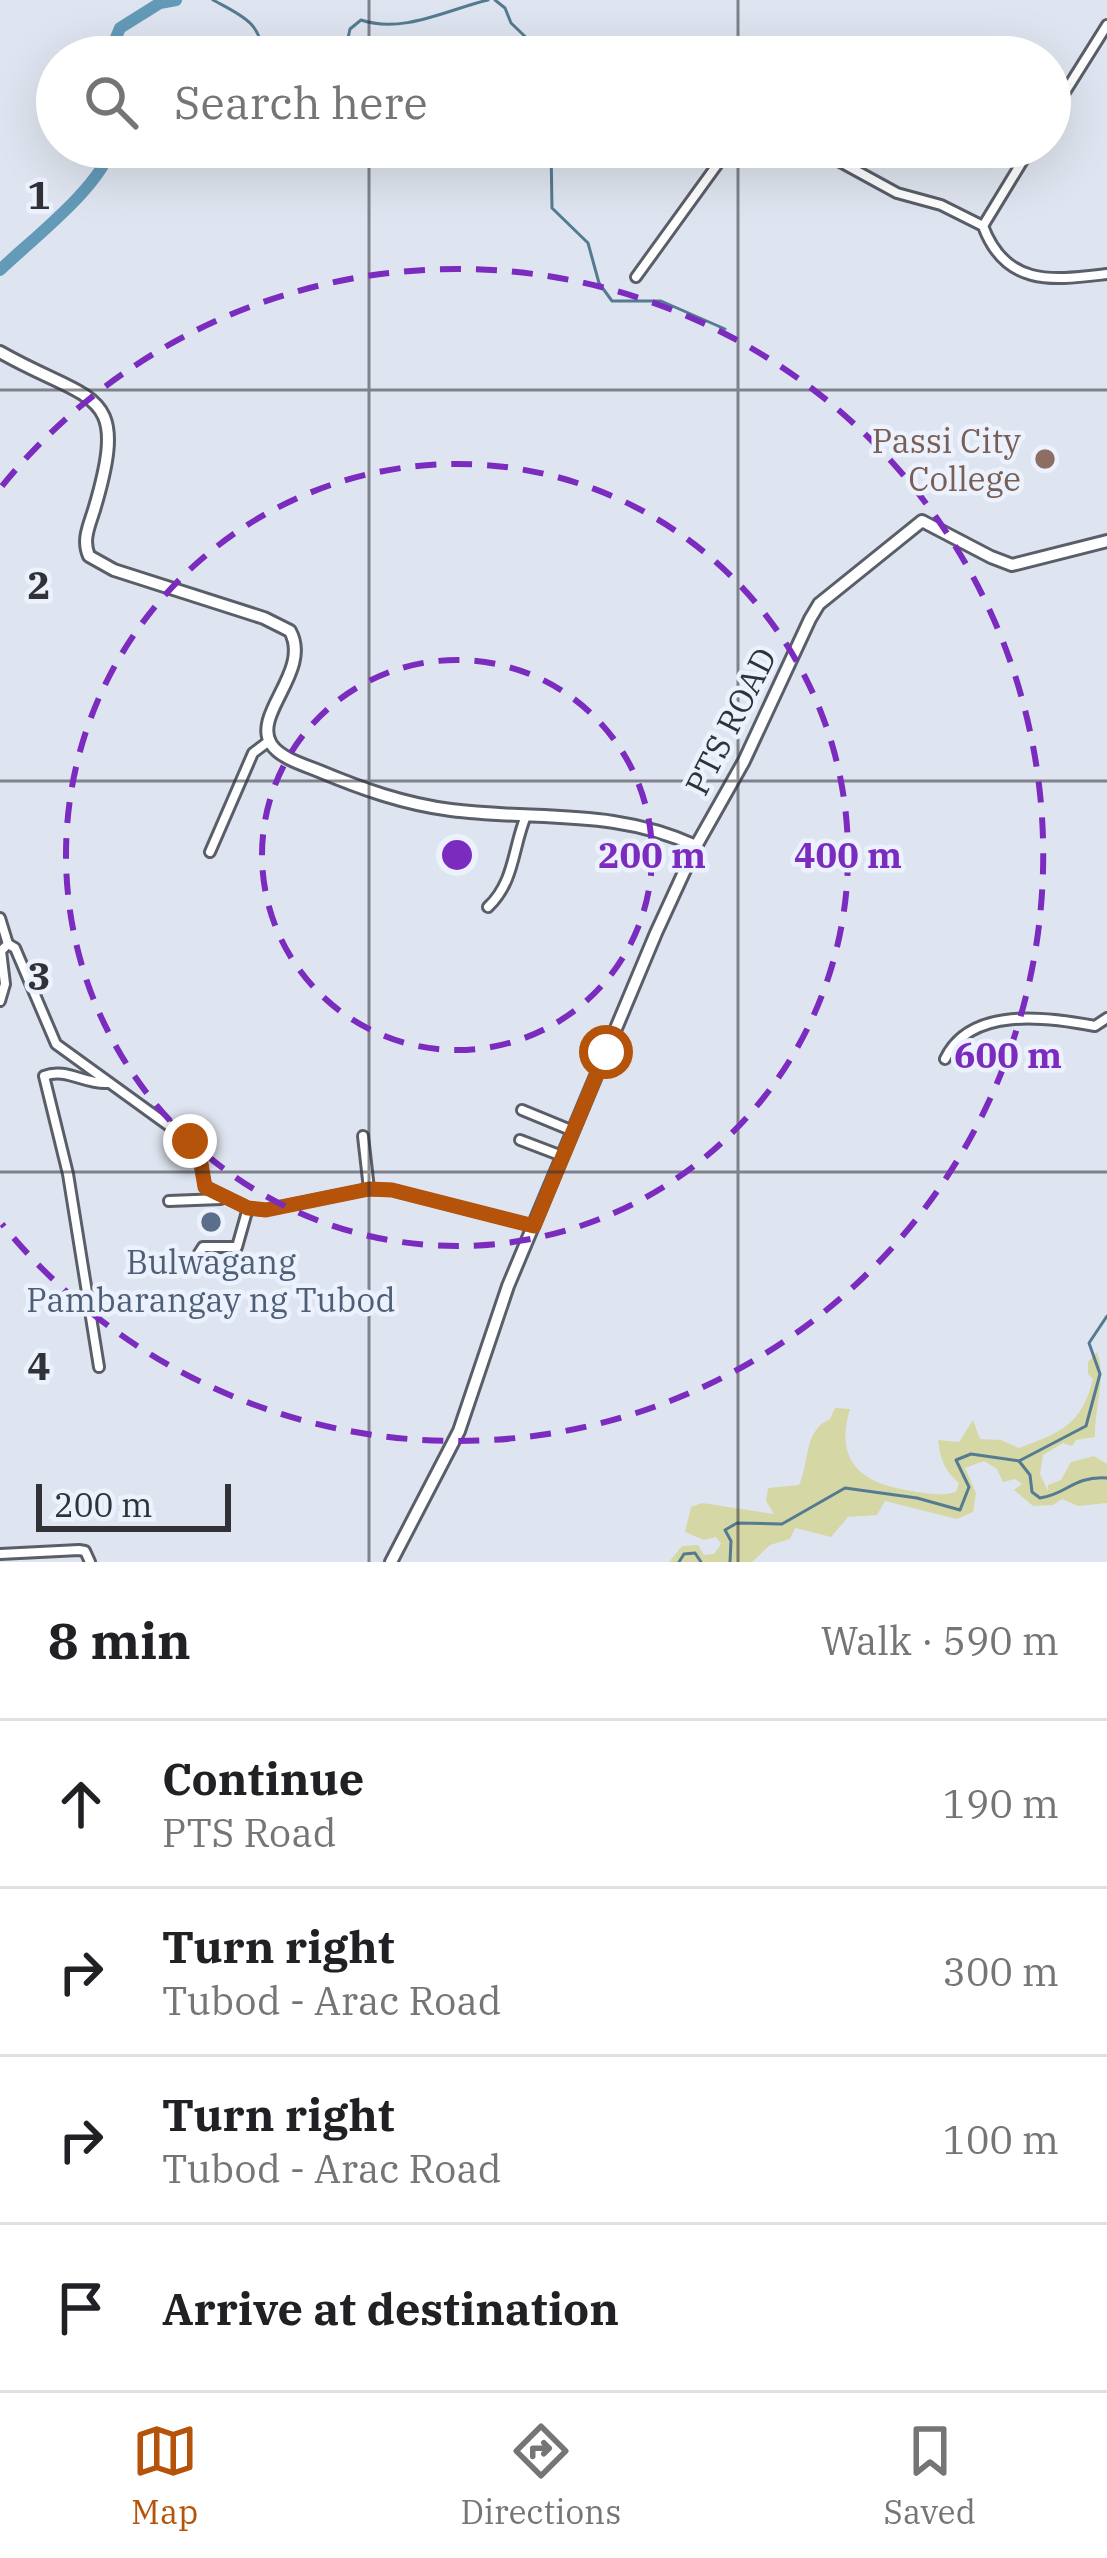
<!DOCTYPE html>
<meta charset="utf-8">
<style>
body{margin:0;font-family:"IBM Plex Serif",serif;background:#f2f2f2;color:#202124}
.scale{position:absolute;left:36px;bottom:30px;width:195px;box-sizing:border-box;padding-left:12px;border:6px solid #303237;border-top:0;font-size:33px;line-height:42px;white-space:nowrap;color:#303237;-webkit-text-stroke:9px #ecf2fd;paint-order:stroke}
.stop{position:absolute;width:36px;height:36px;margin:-27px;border:9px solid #b45309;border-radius:50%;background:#fff}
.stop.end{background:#b45309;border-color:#fff;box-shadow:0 3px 12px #0008}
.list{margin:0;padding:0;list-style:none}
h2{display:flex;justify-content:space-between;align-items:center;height:156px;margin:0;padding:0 48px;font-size:51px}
h2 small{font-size:39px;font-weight:400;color:#757577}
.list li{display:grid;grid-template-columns:78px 1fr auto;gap:36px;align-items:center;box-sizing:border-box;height:168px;padding:0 48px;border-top:3px solid #e0e0e0}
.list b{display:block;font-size:45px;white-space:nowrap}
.list p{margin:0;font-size:39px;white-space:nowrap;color:#757577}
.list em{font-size:39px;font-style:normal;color:#757577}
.icon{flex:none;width:66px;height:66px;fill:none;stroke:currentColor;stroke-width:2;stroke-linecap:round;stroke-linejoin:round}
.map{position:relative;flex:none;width:1107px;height:1562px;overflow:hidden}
.search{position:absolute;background:#fff;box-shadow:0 12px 48px #0002;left:36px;right:36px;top:36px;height:132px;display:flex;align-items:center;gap:30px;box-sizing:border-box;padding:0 42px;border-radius:66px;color:#757577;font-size:45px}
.sheet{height:828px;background:#fff}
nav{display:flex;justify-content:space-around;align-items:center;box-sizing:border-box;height:168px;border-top:3px solid #e0e0e0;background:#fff;font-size:33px;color:#757577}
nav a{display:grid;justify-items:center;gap:6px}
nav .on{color:#b45309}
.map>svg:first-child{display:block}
.green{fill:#d5d7a5}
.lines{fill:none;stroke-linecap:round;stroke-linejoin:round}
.stream{stroke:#547b91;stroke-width:3}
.river{stroke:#639ab8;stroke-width:12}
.minor-casing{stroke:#595e68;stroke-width:14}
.secondary-casing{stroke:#595e68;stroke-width:16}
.minor{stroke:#fff;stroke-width:8}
.secondary{stroke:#fff;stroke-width:10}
.route{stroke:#b45309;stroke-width:15}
.grid{fill:none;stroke:#303237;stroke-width:3;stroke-opacity:0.55}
.ring{fill:none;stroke:#7b2cbf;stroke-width:6;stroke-dasharray:21 15}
.education-dot{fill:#8d6e63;stroke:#ecf2fd;stroke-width:4.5}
.service-dot{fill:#5c6f8a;stroke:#ecf2fd;stroke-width:4.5}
.labels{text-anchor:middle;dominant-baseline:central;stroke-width:9;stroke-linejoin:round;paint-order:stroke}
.education-label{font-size:33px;fill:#785e54;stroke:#ecf2fd;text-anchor:end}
.street-label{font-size:33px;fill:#303237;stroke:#ecf2fd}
.service-label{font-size:33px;fill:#4e5e75;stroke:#ecf2fd}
.grid-label{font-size:39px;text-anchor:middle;font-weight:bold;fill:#303237;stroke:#ecf2fd;stroke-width:9;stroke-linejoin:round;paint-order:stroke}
.centre{fill:#7b2cbf;stroke:#ecf2fd;stroke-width:6}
.ring-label{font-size:36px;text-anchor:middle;font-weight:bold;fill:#7b2cbf;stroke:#ecf2fd;stroke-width:9;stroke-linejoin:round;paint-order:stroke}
</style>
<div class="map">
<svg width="1107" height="1562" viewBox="0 0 1107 1562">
<rect width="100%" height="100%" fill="#dfe5f0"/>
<path class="green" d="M1097,1352C1107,1378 1094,1408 1095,1437L1076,1440L1072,1446L1063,1443L1043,1455L1040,1474L1048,1491V1485L1061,1480L1071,1462L1094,1456L1107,1464V1503L1078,1506L1062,1499L1053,1505L1033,1506L1014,1490L1022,1484L1015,1479L1003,1482L997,1469L984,1461L965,1468L976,1493L973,1512L957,1519L885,1501L877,1515L848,1517L831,1537L795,1528L790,1539L770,1545L752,1562H669L682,1546L698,1545L704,1555L714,1554L721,1544L716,1537L704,1540L685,1532L691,1507L702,1503L774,1514L766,1501L768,1488L799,1485C810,1462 803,1431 830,1419L835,1408L850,1409C833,1465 865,1485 917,1492C931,1494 943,1496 956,1492L959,1483C945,1471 940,1459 938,1440L959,1442L973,1420L980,1439L1001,1440L1019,1448C1062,1432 1081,1425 1093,1379L1088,1374V1362Z"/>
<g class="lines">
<g class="stream">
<path d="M213,0C239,14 265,24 261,57"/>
<polyline points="495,0 505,8 511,23 537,48 537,57"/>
<path d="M344,57L350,29L361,20C403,34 446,10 488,0"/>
<polyline points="551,147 552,208 588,243 599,283 612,301 661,301 725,329"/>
<polyline points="1019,1461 1086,1426 1100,1374 1089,1343 1107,1316"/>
<polyline points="679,1562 684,1554 695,1553 701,1562"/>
<path d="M730,1562L731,1541L725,1530L737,1523L782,1524L845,1488L917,1498L960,1510L969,1487L956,1460L971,1454L1019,1461L1030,1475L1032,1492L1040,1498C1068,1494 1072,1476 1107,1478"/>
</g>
<g class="river">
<polyline points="108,57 120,28 160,3 176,0"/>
<path d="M0,270C30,241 102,186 111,147"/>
</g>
<defs>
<g id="minor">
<polyline points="1050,116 1107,25"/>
<path d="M813,147L897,193L941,205L983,226C1006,288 1054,280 1107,274"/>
<polyline points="983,226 1031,147"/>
<polyline points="636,277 730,147"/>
<polyline points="210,852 253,753 269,741"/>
<path d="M488,907C515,882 513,846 526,816"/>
<polyline points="0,918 8,944"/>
<polyline points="0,1001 5,984 1,951 8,944 15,948 56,1044 190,1141 200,1158 205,1187 248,1208 265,1210 369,1189 392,1190 534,1226"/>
<path d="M945,1059C970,1006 1047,1017 1095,1026L1107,1018"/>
<polyline points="522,1110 573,1131"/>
<polyline points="363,1136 369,1189"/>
<polyline points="520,1140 562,1156"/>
<polyline points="169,1201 221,1199"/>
<polyline points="194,1261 203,1247 237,1247 248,1208"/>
<path d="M99,1367L68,1174L44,1076C66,1067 85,1085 108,1083"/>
<polyline points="0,1554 79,1550 85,1551 90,1562"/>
</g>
<g id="secondary">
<path d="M0,352C93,405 131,386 94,510C89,526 82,540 89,556L114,570L264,618L290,631C312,671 252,714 271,744C280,758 304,765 319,771C362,789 404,804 451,810C538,821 613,808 696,846"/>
<polyline points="391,1562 459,1431 508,1286 656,933 696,846 744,761 810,619 819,604 922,521 991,557 1012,565 1107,541"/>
</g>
</defs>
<use href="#minor" class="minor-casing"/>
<use href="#secondary" class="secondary-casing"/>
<use href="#minor" class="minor"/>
<use href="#secondary" class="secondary"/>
</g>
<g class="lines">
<polyline class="route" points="190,1141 200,1158 205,1187 248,1208 266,1210 369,1189 392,1190 534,1226 606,1052"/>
</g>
<path class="grid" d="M369,0V57M738,0V57M369,147V1562M738,147V1562M0,390H1107M0,781H1107M0,1172H1107"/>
<g class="ring">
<circle cx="457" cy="855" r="195"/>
<circle cx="457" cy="855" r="391"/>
<path d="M2 486A586 586 0 1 1 2 1224"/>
</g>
<circle class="education-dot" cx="1045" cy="459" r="12"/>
<circle class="service-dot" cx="211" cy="1222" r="12"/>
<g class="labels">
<g class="education-label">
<text x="1021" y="440">Passi City<tspan x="1021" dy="38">College</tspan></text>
</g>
<g class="street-label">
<text transform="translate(730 721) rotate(-63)">PTS ROAD</text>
</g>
<g class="service-label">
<text x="211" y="1261">Bulwagang<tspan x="211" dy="38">Pambarangay ng Tubod</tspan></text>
</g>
</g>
<g class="grid-label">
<text x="39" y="209">1</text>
<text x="39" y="599">2</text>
<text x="39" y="990">3</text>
<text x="39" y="1380">4</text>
</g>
<circle cx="457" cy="855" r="18" class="centre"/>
<g class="ring-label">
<text x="652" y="868">200 m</text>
<text x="848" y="868">400 m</text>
<text x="1008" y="1068">600 m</text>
</g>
</svg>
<div class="scale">200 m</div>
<div class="stop" style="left:606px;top:1052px"></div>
<div class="stop end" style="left:190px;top:1141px"></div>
<div class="search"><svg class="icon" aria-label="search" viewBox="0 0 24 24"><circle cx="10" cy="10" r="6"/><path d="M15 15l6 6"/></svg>Search here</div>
</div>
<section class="sheet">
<h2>8 min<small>Walk · 590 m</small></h2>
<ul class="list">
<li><svg class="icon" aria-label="ahead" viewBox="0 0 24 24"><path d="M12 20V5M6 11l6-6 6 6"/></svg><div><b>Continue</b><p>PTS Road</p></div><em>190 m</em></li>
<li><svg class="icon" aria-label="right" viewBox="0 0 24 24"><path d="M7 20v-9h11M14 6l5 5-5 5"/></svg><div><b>Turn right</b><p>Tubod - Arac Road</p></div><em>300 m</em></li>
<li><svg class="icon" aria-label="right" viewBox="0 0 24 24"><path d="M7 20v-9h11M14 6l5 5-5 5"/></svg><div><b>Turn right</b><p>Tubod - Arac Road</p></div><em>100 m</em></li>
<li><svg class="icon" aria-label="arrive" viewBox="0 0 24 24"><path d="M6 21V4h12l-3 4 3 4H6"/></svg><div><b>Arrive at destination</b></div></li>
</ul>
</section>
<nav>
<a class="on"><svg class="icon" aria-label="map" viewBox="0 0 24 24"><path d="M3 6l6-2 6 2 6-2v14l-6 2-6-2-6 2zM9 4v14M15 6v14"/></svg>Map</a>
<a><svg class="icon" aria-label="directions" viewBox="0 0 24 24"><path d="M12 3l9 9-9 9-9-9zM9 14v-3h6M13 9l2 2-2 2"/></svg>Directions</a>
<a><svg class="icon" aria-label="saved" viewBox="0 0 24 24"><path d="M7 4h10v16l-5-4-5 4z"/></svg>Saved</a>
</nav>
